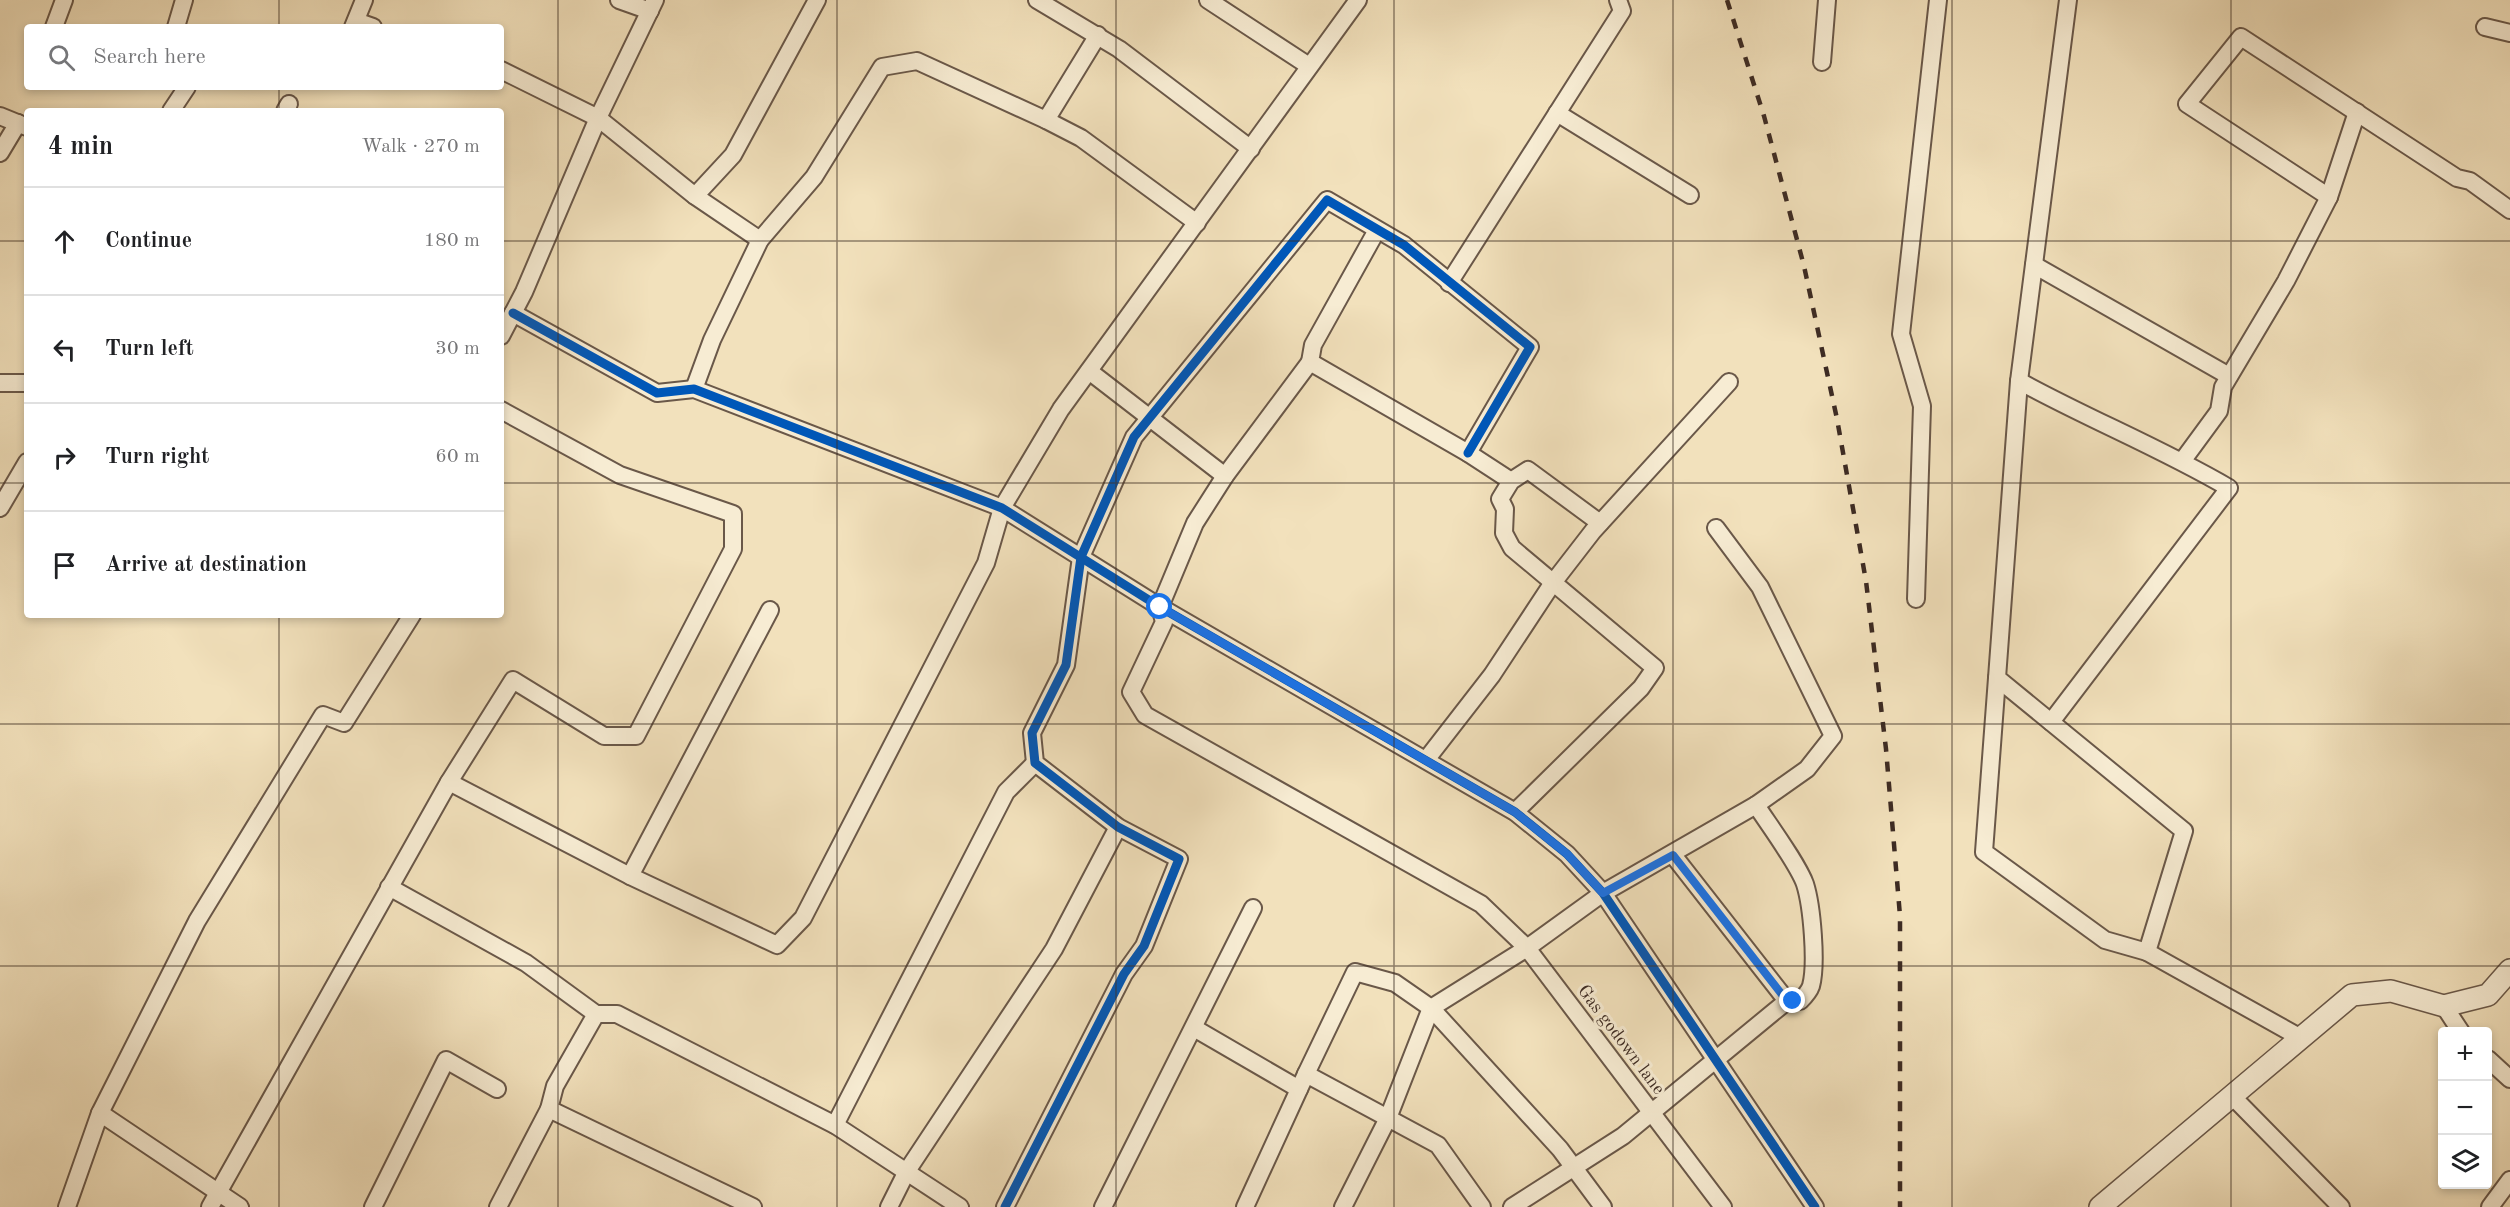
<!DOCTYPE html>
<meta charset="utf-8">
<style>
body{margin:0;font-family:"Old Standard TT",serif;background:#f2f2f2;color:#202124}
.controls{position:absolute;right:18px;bottom:18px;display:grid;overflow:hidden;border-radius:6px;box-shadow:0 3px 9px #0003}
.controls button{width:54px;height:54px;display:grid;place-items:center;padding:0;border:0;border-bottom:2px solid #e0e0e0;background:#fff;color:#202124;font:30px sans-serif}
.stop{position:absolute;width:18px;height:18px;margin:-14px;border:4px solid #1a73e8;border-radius:50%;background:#fff}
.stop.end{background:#1a73e8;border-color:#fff;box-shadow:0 2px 6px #0008}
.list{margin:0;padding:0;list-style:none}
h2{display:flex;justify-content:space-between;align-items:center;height:78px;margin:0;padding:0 24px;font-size:26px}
h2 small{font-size:20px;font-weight:400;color:#757577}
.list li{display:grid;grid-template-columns:39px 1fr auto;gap:18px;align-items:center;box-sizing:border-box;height:108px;padding:0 24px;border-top:2px solid #e0e0e0}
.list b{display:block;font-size:22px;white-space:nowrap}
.list em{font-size:20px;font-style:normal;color:#757577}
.icon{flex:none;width:33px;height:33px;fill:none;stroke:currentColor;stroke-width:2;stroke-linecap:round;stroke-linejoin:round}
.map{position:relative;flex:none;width:2510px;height:1207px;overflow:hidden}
.search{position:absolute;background:#fff;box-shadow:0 3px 9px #0003;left:24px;top:24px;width:480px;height:66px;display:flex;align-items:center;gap:15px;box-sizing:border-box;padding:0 21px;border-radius:6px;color:#757577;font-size:22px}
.panel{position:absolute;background:#fff;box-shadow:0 3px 9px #0003;left:24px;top:108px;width:480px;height:510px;border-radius:6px}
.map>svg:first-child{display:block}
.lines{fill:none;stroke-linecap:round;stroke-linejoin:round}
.minor-casing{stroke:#6a5849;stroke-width:20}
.tertiary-casing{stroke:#6a5849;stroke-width:24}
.minor{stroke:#f7ecd3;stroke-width:16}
.tertiary{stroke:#f7ecd3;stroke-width:21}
.rail{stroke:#3d2b23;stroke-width:4.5;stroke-dasharray:10 10;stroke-linecap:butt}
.cycleway-casing{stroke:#f7ecd3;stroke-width:13}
.cycleway{stroke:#0057b8;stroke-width:9}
.route{stroke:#1a73e8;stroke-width:8}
.grid{fill:none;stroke:#3d2b23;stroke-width:1.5;stroke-opacity:0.55}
.labels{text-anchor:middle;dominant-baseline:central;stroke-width:6;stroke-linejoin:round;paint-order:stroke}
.street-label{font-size:18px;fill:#3d2b23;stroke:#f7ecd3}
</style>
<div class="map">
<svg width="2510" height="1207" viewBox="0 0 2510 1207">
<rect width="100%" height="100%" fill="#f2e1bc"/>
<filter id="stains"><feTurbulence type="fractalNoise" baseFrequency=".00333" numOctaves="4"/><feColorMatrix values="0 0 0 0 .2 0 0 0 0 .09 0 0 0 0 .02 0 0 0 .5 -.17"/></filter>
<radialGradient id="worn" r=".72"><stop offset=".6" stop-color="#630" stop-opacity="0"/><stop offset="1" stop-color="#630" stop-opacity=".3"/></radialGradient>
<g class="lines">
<defs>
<g id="minor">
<polyline points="619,0 650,11"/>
<polyline points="1037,0 1119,49 1251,149"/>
<polyline points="1208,0 1309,66"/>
<polyline points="2068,0 2019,381 1997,678 2184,831 2147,952 2301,1038"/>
<polyline points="356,21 373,27"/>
<polyline points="54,27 64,0"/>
<polyline points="176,27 184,0"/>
<polyline points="353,27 364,0"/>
<polyline points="2485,27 2510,33"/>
<polyline points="1822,62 1827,0"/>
<polyline points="501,70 598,118 695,196 760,240"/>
<polyline points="171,111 187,87"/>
<polyline points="285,111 289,104"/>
<polyline points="1557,113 1690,195"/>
<polyline points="0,116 27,127"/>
<polyline points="1046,120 1098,35"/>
<polyline points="0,153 18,123"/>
<polyline points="695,196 733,155 817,0"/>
<polyline points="2329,197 2187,104 2241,37 2457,178 2470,181 2510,210"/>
<polyline points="1377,230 1313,345 1310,362 1468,453 1511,481"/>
<polyline points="2034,265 2229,376"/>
<polyline points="1449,283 1622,11 1618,0"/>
<polyline points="513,313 657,393 694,389 1002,508 1160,607 1515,812 1567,854 1603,893 1815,1207"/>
<polyline points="501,336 524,292 598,118 655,0"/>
<polyline points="1310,362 1225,476 1195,523 1160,607 1164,622 1131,692 1145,715 1481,904 1527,948 1723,1207"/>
<polyline points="1089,371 1225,476"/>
<path d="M2019,381C2088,419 2161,448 2229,488L2051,722"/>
<polyline points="0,383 27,383"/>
<polyline points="694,389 712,340 760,240 814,177 882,67 917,61 1046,120 1081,138 1197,223"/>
<polyline points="2183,460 2219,411 2223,387 2286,281 2329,197 2357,112"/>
<polyline points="0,508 27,462"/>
<polyline points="1916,599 1922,406 1901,334 1938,0"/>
<polyline points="1997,678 1984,852 2105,940 2147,952"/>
<polyline points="1426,760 1492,675 1552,584 1593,531 1729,382"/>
<polyline points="449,782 630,876 777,945 803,918 986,563 1002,508 1061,409 1358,0"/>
<polyline points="1515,812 1641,688 1655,668 1512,548 1504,533 1505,509 1500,499 1511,481 1528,470 1600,523"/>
<polyline points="1673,855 1787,1001"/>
<polyline points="630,876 770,610"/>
<polyline points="389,887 526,963 596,1014 617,1014 835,1125 960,1207"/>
<polyline points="2444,1006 2461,1032"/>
<polyline points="1194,1028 1299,1089"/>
<polyline points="2488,1059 2510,1079"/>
<polyline points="1306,1074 1355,972 1395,983 1431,1008 1388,1118 1343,1207"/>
<polyline points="2232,1096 2341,1207"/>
<polyline points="549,1109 753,1207"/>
<polyline points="100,1113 197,921 323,715 344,723 412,615"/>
<polyline points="835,1125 1006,792 1035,763"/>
<polyline points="67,1207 100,1113 240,1207"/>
<polyline points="210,1207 449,782 513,680 604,736 636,736 733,549 733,514 620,475 501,410"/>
<polyline points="373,1207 446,1060 497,1089"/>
<polyline points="498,1207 549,1109 555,1086 596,1014"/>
<polyline points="889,1207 907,1171 1054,949 1118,827"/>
<polyline points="1005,1207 1124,974 1144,946 1179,859 1118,827 1035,763 1032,733 1066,665 1081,557 1134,437 1327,200 1404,245 1530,347 1468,453"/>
<polyline points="1103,1207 1253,908"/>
<polyline points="1245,1207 1306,1074 1438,1145 1482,1207"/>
<path d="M1512,1207L1623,1136L1787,1001H1800C1804,997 1809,992 1811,986C1817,964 1812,906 1805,884C1798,864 1769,825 1756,805"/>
<polyline points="1603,1207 1560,1149 1431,1008 1527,948 1603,893 1756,805 1807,769 1833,736 1760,587 1716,528"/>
<polyline points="2490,1207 2510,1180"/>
</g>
<polyline id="tertiary" points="2100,1207 2352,995 2391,991 2444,1006 2488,995 2510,970"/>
</defs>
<use href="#minor" class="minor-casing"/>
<use href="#tertiary" class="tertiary-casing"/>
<use href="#minor" class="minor"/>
<use href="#tertiary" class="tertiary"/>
<polyline class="rail" points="1727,0 1764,116 1804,266 1837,419 1866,581 1886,749 1900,916 1900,1207"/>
<defs>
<g id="cycleway">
<polyline points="513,313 657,393 694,389 1002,508 1160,607 1515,812 1567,854 1603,893 1815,1207"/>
<polyline points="1005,1207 1124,974 1144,946 1179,859 1118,827 1035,763 1032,733 1066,665 1081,557 1134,437 1327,200 1404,245 1530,347 1468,453"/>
</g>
</defs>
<use href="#cycleway" class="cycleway-casing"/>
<use href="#cycleway" class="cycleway"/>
</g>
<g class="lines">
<polyline class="route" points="1160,607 1515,812 1567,854 1603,893 1673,855 1787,1001 1793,1001"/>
</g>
<path class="grid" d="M279,0V27M558,0V1207M837,0V1207M1116,0V1207M1394,0V1207M1673,0V1207M1952,0V1207M2231,0V1207M279,87V111M0,241H27M501,241H2510M0,483H27M501,483H2510M279,615V1207M0,724H2510M0,966H2510"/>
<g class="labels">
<g class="street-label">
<text transform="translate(1621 1040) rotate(53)">Gas godown lane</text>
</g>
</g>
<rect width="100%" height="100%" filter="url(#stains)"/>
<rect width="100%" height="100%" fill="url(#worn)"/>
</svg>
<div class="controls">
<button>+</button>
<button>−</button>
<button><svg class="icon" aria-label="layers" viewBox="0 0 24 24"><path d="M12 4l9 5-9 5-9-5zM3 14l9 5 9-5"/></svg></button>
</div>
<div class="stop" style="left:1160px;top:607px"></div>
<div class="stop end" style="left:1793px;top:1001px"></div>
<div class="search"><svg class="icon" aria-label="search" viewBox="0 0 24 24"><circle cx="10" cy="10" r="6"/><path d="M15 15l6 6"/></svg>Search here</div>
<section class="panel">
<h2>4 min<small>Walk · 270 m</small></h2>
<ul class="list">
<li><svg class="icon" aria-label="ahead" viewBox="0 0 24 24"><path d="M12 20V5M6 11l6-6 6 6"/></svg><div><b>Continue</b></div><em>180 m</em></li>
<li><svg class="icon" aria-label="left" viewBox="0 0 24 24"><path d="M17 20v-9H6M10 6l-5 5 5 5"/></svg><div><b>Turn left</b></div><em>30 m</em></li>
<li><svg class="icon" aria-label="right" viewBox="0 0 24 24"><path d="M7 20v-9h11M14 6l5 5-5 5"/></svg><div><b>Turn right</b></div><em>60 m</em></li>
<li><svg class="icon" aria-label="arrive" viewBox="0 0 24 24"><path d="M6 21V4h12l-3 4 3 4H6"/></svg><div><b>Arrive at destination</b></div></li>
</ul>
</section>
</div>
